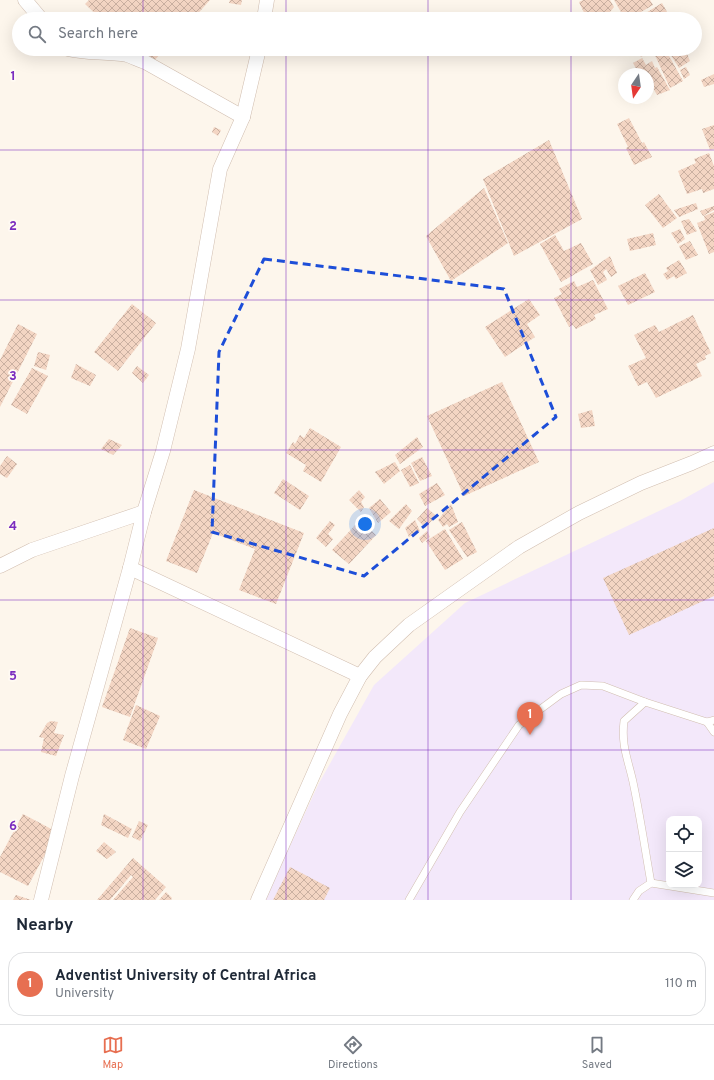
<!DOCTYPE html>
<style>
body{margin:0;font-family:Overpass,sans-serif;background:#f2f2f3;color:#1f2937}
.controls{position:absolute;right:12px;bottom:12px;display:grid;overflow:hidden;border-radius:8px;box-shadow:0 4px 16px #0002}
.controls button{width:36px;height:36px;display:grid;place-items:center;padding:0;border:0;border-bottom:1px solid #e0e1e3;background:#fff;color:#1f2937;font:20px sans-serif}
.compass{position:absolute;left:618px;top:68px;width:36px;height:36px;border-radius:50%;background:#fff;box-shadow:0 4px 16px #0002;rotate:193deg}
.you{position:absolute;left:365px;top:524px;width:14px;height:14px;margin:-10px;border:3px solid #fff;border-radius:50%;background:#1a73e8;box-shadow:0 0 0 6px #1a73e833}
.badge{display:grid;place-items:center;width:26px;height:26px;border-radius:50%;background:#e76f51;color:#fff;font-size:13px;font-weight:700}
.pin{position:absolute;translate:-50% -33px;filter:drop-shadow(0 1px 2px #0008)}
.pin::after{content:'';position:absolute;top:21px;width:14px;height:12px;background:inherit;clip-path:polygon(0 0,100% 0,50% 100%)}
.list{margin:0;padding:0;list-style:none}
h2{display:flex;justify-content:space-between;align-items:center;height:52px;margin:0;padding:0 16px;font-size:17px}
h2 small{font-size:13px;font-weight:400;color:#747a83}
.list li{display:grid;grid-template-columns:26px 1fr auto;gap:12px;align-items:center;box-sizing:border-box;height:64px;margin:0 8px 8px;padding:0 8px;border:1px solid #e0e1e3;border-radius:16px}
.list b{display:block;font-size:15px;white-space:nowrap}
.list p{margin:0;font-size:13px;white-space:nowrap;color:#747a83}
.list em{font-size:13px;font-style:normal;color:#747a83}
.icon{flex:none;width:22px;height:22px;fill:none;stroke:currentColor;stroke-width:2;stroke-linecap:round;stroke-linejoin:round}
.map{position:relative;flex:none;width:714px;height:900px;overflow:hidden}
.search{position:absolute;background:#fff;box-shadow:0 4px 16px #0002;left:12px;right:12px;top:12px;height:44px;display:flex;align-items:center;gap:10px;box-sizing:border-box;padding:0 14px;border-radius:22px;color:#747a83;font-size:15px}
.sheet{height:124px;background:#fff}
nav{display:flex;justify-content:space-around;align-items:center;box-sizing:border-box;height:56px;border-top:1px solid #e0e1e3;background:#fff;font-size:11px;color:#747a83}
nav a{display:grid;justify-items:center;gap:2px}
nav .on{color:#e76f51}
.map>svg:first-child{display:block}
.education{fill:#f3e8fa;fill-rule:evenodd}
.building{fill:url(#building-cross-hatch)}
.lines{fill:none;stroke-linecap:round;stroke-linejoin:round}
.lane-casing{stroke:#d1beb0;stroke-width:8}
.street-casing{stroke:#d1beb0;stroke-width:15}
.lane{stroke:#fff;stroke-width:7}
.street{stroke:#fff;stroke-width:14}
.marked{fill:none;stroke:#1d4ed8;stroke-width:3;stroke-dasharray:8 5;stroke-linejoin:round}
.grid{fill:none;stroke:#7b2cbf;stroke-width:1;stroke-opacity:0.55}
.grid-label{font-size:13px;text-anchor:middle;font-weight:bold;fill:#7b2cbf;stroke:#fffaf3;stroke-width:3.5;stroke-linejoin:round;paint-order:stroke}
</style>
<div class="map">
<svg width="714" height="900" viewBox="0 0 714 900">
<defs>
<pattern id="building-cross-hatch" width="8" height="8" patternUnits="userSpaceOnUse"><rect width="8" height="8" fill="#f3d5c3"/><path d="M0 0l8 8M0 8l8-8" fill="none" stroke="#cab0a1"/></pattern>
</defs>
<rect width="100%" height="100%" fill="#fdf6ec"/>
<path class="education" d="M714,482V900H265L318,785L374,685L465,603L680,501ZM669,819H699V885H669Z"/>
<g class="building">
<polygon points="89,0 210,0 193,19 101,19 85,4"/>
<polygon points="230,0 242,0 241,5 229,3"/>
<polygon points="583,0 610,0 614,7 610,12 613,19 587,19 579,2"/>
<polygon points="614,0 650,0 653,5 629,19 625,19"/>
<polygon points="662,3 671,19 636,19"/>
<polygon points="134,49 165,49 151,64"/>
<polygon points="638,49 655,49 641,57"/>
<polygon points="661,49 664,54 668,54 683,81 670,88 654,53"/>
<polygon points="667,49 685,49 690,61 679,68"/>
<polygon points="642,58 646,65 652,61 655,68 657,67 670,90 657,95 648,79 648,74 645,74 643,70 638,72 633,63"/>
<polygon points="686,67 690,75 684,79 680,70"/>
<polygon points="714,74 714,84 704,87 701,80"/>
<polygon points="629,118 642,143 644,142 652,157 634,165 626,148 628,147 617,124"/>
<polygon points="714,125 714,149 710,150 702,129"/>
<polygon points="214,127 221,130 218,136 212,132"/>
<polygon points="549,140 582,219 514,256 483,179"/>
<polygon points="709,153 714,166 714,189 703,193 702,189 687,194 678,171 696,163 694,159"/>
<polygon points="484,188 508,243 451,281 426,236"/>
<polygon points="659,194 677,218 663,228 645,205"/>
<polygon points="696,203 698,209 679,217 674,210"/>
<polygon points="714,206 714,210 703,216 700,211"/>
<polygon points="714,212 714,252 709,254 697,223 705,220 704,216"/>
<polygon points="689,219 697,231 687,235 681,221"/>
<polygon points="680,229 685,239 678,244 671,233"/>
<polygon points="653,233 656,245 630,251 627,239"/>
<polygon points="555,235 564,251 581,243 593,264 561,282 540,244"/>
<polygon points="690,241 698,255 686,260 679,246"/>
<polygon points="610,256 617,273 611,277 606,269 603,272 607,280 598,285 590,270"/>
<polygon points="679,260 687,273 676,279 674,276 667,280 663,274 668,271 666,268"/>
<polygon points="645,273 655,292 628,305 618,286"/>
<polygon points="593,280 608,309 594,315 596,319 576,329 573,325 569,327 554,298 562,294 559,289 574,281 577,287"/>
<polygon points="529,299 540,315 527,324 535,337 505,357 485,327"/>
<polygon points="132,304 156,323 118,371 94,352"/>
<polygon points="693,315 711,353 705,356 706,359 696,364 702,376 656,398 647,382 638,386 628,366 646,358 634,335 655,325 659,332"/>
<polygon points="18,324 37,334 0,407 0,360"/>
<polygon points="38,352 50,355 46,370 34,366"/>
<polygon points="76,364 96,375 90,386 71,378"/>
<polygon points="137,366 149,375 143,383 132,373"/>
<polygon points="32,368 48,376 27,414 11,405"/>
<polygon points="502,382 539,462 464,496 427,416"/>
<polygon points="592,410 595,426 581,428 578,414"/>
<polygon points="310,428 341,447 321,482 303,471 306,465 286,453 293,442 295,444 300,435 304,438"/>
<polygon points="417,437 423,447 400,464 395,455"/>
<polygon points="109,439 122,445 113,455 101,449"/>
<polygon points="7,456 17,464 7,478 0,474 0,466"/>
<polygon points="422,457 432,476 420,481 411,463"/>
<polygon points="395,462 400,471 384,484 375,472"/>
<polygon points="410,465 419,483 410,487 401,470"/>
<polygon points="283,479 309,496 300,510 274,493"/>
<polygon points="437,483 445,495 425,506 419,494"/>
<polygon points="194,490 304,533 276,604 239,590 255,549 213,533 197,573 166,561"/>
<polygon points="359,490 365,497 361,502 364,507 361,512 349,500"/>
<polygon points="380,499 391,512 378,523 369,508"/>
<polygon points="406,504 412,511 399,529 389,521"/>
<polygon points="451,504 458,522 449,527 447,524 443,527 438,520"/>
<polygon points="427,508 436,516 425,528 417,519"/>
<polygon points="360,520 376,535 349,564 332,550"/>
<polygon points="415,520 420,531 409,537 405,528"/>
<polygon points="330,521 335,525 328,534 333,539 326,547 316,538"/>
<polygon points="462,522 477,552 467,557 449,530"/>
<polygon points="714,528 714,596 629,635 603,578"/>
<polygon points="445,529 463,559 445,570 426,541"/>
<polygon points="427,531 430,537 422,543 419,538"/>
<polygon points="130,628 158,638 130,717 102,707"/>
<polygon points="136,705 160,716 146,749 123,740"/>
<polygon points="51,721 58,722 54,733 64,735 56,756 41,752 44,738 39,737 47,723"/>
<polygon points="23,814 57,832 28,886 0,872 0,857"/>
<polygon points="104,814 132,829 128,838 101,825"/>
<polygon points="139,821 148,825 140,841 132,837"/>
<polygon points="104,842 116,852 107,859 96,851"/>
<polygon points="133,858 166,887 155,900 113,900 133,877 131,875 110,900 97,900"/>
<polygon points="290,867 330,888 324,900 273,900"/>
<polygon points="166,892 172,898 171,900 159,900"/>
<polygon points="16,895 31,900 13,900"/>
</g>
<g class="lines">
<defs>
<g id="lane">
<polyline points="707,722 714,732"/>
<path d="M651,883C645,849 640,815 633,782C628,759 621,746 624,721L645,702L707,722L714,720"/>
<polyline points="409,900 460,812 519,725 561,694 581,685 603,686 645,702"/>
<polyline points="633,900 639,891 651,883 714,893"/>
</g>
<g id="street">
<polyline points="25,0 41,19"/>
<polyline points="264,19 267,0"/>
<path d="M68,49C87,54 107,51 127,55C133,57 139,60 145,62L243,117"/>
<polyline points="0,566 32,550 144,512"/>
<polyline points="130,568 360,676"/>
<polyline points="41,900 72,776 130,568 144,512 163,451 188,349 220,169 243,117 259,49"/>
<polyline points="258,900 340,714 360,676 375,657 409,625 519,547 579,513 641,483 692,463 714,453"/>
</g>
</defs>
<use href="#lane" class="lane-casing"/>
<use href="#street" class="street-casing"/>
<use href="#lane" class="lane"/>
<use href="#street" class="street"/>
</g>
<path class="marked" d="M264,259L504,289L556,417L364,576L212,532L219,352Z"/>
<path class="grid" d="M143,0V19M286,0V19M428,0V19M571,0V19M143,49V900M286,49V900M428,49V900M571,49V900M0,150H714M0,300H714M0,450H714M0,600H714M0,750H714"/>
<g class="grid-label">
<text x="13" y="80">1</text>
<text x="13" y="230">2</text>
<text x="13" y="380">3</text>
<text x="13" y="530">4</text>
<text x="13" y="680">5</text>
<text x="13" y="830">6</text>
</g>
</svg>
<div class="controls">
<button><svg class="icon" aria-label="locate" viewBox="0 0 24 24"><circle cx="12" cy="12" r="6"/><path d="M12 2v4M12 18v4M2 12h4M18 12h4"/></svg></button>
<button><svg class="icon" aria-label="layers" viewBox="0 0 24 24"><path d="M12 4l9 5-9 5-9-5zM3 14l9 5 9-5"/></svg></button>
</div>
<svg class="compass" viewBox="-18 -18 36 36"><path d="M0-13l5 13h-10z" fill="#e53935"/><path d="M0 13l5-13h-10z" fill="#747a83"/></svg>
<div class="you"></div>
<div class="pin badge" style="left:530px;top:735px">1</div>
<div class="search"><svg class="icon" aria-label="search" viewBox="0 0 24 24"><circle cx="10" cy="10" r="6"/><path d="M15 15l6 6"/></svg>Search here</div>
</div>
<section class="sheet">
<h2>Nearby<small></small></h2>
<ul class="list">
<li><span class="badge">1</span><div><b>Adventist University of Central Africa</b><p>University</p></div><em>110 m</em></li>
</ul>
</section>
<nav>
<a class="on"><svg class="icon" aria-label="map" viewBox="0 0 24 24"><path d="M3 6l6-2 6 2 6-2v14l-6 2-6-2-6 2zM9 4v14M15 6v14"/></svg>Map</a>
<a><svg class="icon" aria-label="directions" viewBox="0 0 24 24"><path d="M12 3l9 9-9 9-9-9zM9 14v-3h6M13 9l2 2-2 2"/></svg>Directions</a>
<a><svg class="icon" aria-label="saved" viewBox="0 0 24 24"><path d="M7 4h10v16l-5-4-5 4z"/></svg>Saved</a>
</nav>
